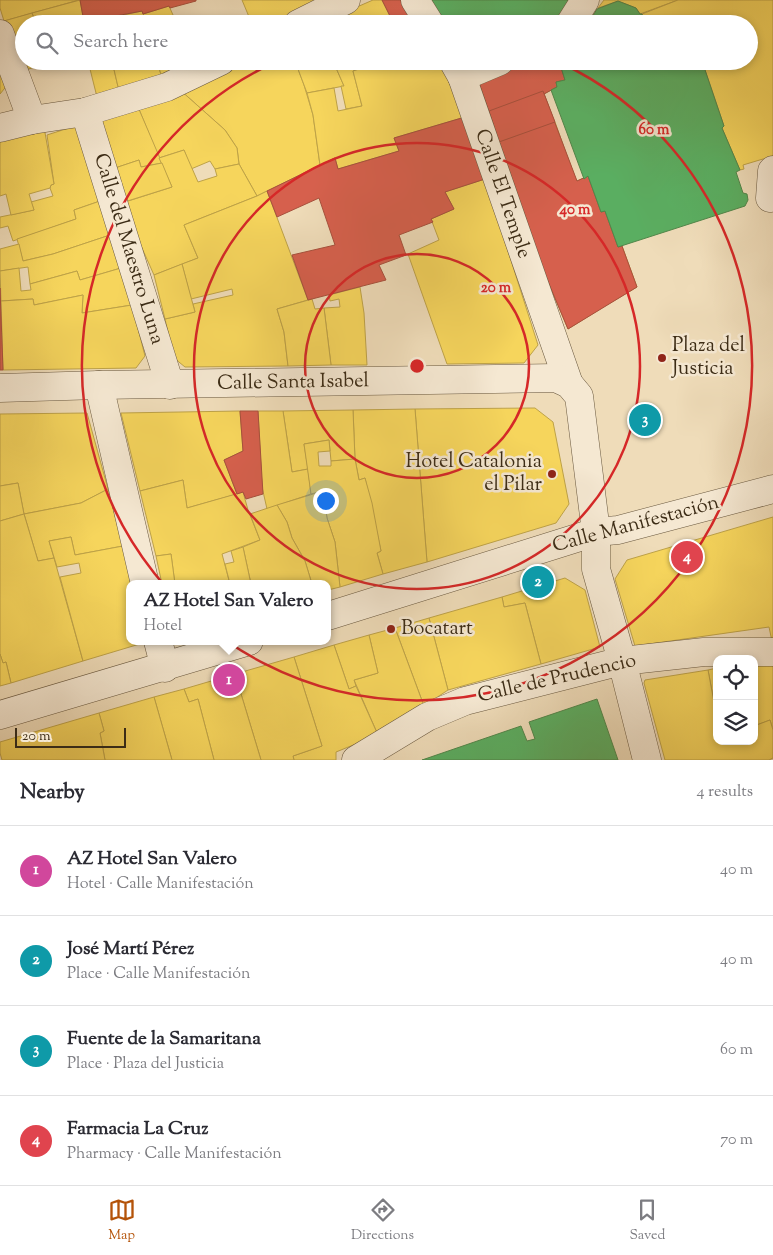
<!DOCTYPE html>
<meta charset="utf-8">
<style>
body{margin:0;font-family:"Sorts Mill Goudy",serif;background:#f2f2f3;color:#2b2b33}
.controls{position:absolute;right:15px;bottom:15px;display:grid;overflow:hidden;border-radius:10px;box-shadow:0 2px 8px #0003}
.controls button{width:45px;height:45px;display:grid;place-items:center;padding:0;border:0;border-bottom:1px solid #e1e1e2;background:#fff;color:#2b2b33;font:25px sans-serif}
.scale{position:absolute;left:15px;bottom:12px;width:111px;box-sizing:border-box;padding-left:5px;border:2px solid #3c2c16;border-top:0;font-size:14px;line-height:18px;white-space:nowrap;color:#3c2c16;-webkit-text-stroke:4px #f5e8d2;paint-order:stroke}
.you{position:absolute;left:325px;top:500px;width:18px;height:18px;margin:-12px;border:4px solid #fff;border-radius:50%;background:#1a73e8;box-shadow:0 0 0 8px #1a73e833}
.badge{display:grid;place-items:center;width:32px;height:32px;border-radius:50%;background:#b45309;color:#fff;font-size:16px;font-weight:700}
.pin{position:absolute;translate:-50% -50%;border:2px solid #fff;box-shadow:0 1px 5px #0006}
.popup{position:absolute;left:126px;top:580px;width:205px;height:65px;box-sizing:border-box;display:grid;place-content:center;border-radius:10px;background:#fff;filter:drop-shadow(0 1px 4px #0005);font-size:16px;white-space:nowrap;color:#7c7c81}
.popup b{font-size:19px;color:#2b2b33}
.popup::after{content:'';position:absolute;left:50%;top:100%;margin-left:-10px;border:10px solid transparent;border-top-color:#fff}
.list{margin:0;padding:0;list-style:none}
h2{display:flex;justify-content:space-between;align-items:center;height:65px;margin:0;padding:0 20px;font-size:21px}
h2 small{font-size:16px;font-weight:400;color:#7c7c81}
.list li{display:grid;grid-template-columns:32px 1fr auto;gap:15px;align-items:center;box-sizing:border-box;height:90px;padding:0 20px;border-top:1px solid #e1e1e2}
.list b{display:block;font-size:19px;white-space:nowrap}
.list p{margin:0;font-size:16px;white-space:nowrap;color:#7c7c81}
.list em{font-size:16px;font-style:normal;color:#7c7c81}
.icon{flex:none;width:28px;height:28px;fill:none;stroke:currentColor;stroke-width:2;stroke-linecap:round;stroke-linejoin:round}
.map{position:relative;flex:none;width:773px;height:760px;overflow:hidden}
.search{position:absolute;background:#fff;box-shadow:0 2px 8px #0003;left:15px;right:15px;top:15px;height:55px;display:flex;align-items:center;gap:12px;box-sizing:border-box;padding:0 18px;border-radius:28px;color:#7c7c81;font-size:19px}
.sheet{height:425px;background:#fff}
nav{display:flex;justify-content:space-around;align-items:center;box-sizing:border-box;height:70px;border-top:1px solid #e1e1e2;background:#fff;font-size:14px;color:#7c7c81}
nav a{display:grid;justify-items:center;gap:2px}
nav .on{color:#b45309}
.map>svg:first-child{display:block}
.homes{fill:#f6d55c;stroke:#bea247}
.shops{fill:#d6604d;stroke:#a8503c}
.public{fill:#5aae61;stroke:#51874a}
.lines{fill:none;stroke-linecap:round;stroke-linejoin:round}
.street-casing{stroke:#69583f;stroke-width:29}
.street{stroke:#f5e8d2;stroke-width:28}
.ring{fill:none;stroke:#d62828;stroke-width:2.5}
.poi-dot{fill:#8f2418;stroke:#f5e8d2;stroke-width:2}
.labels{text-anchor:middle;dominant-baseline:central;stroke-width:5;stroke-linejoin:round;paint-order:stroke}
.street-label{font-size:20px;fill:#3c2c16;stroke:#f5e8d2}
.poi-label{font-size:20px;fill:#3c2c16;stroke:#f5e8d2;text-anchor:start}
.centre{fill:#d62828;stroke:#f5e8d2;stroke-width:2.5}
.ring-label{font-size:15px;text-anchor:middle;font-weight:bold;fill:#d62828;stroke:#f5e8d2;stroke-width:5;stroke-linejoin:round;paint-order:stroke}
</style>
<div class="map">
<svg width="773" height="760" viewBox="0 0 773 760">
<rect width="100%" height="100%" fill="#efdcb9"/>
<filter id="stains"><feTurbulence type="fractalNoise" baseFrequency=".004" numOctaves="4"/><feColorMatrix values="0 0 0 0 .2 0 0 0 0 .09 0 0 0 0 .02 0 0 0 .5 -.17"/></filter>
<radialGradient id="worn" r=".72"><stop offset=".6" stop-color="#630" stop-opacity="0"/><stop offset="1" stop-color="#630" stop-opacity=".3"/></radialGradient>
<g class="homes">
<polygon points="0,0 79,0 4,21 0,8"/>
<polygon points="80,0 84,22 80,24 36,24 32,13"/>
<polygon points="242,0 325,0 274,24 252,24"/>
<polygon points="373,0 382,0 390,16 377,22 377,24 318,24"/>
<polygon points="428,0 568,0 569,16 554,24 442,24"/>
<polygon points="604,0 678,0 640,14 636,8 618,1 598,8"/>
<polygon points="678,0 773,0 773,156 743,165 744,169 740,170 722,128 724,126 702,61 749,61 749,24 645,24 642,14"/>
<polygon points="169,6 177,24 147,24 143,14"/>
<polygon points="142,11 147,24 121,24 119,16"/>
<polygon points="32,13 36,24 24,24 24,39 13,42 4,21"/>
<polygon points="102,19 103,24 80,23 84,22"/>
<polygon points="24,39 24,61 52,61 26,70 13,42"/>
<polygon points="0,61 9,83 0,94"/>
<polygon points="88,61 112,61 119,91 97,97"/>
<polygon points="112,61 157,61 162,78 119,91"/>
<polygon points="157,61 194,61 162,78"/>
<polygon points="236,61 295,61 304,85 313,115 320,165 257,196 239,164 237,148 225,130 179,89"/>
<polygon points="295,61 333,61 344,86 307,93"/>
<polygon points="333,61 371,61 372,65 353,71 362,106 346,109 341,86 344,86"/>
<polygon points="384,61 442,61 465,117 394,138 399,151 338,169 335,158 320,165 313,115 307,93 334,88 338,111 362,106 353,71"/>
<polygon points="524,61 559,61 565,80 556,82 557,87 551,90 544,94 543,91 489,111 478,80"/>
<polygon points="179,89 225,130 237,148 239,164 215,169 210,161 191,169 184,150 159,158 138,107"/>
<polygon points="138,107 162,163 141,167 139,160 112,169 97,122"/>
<polygon points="555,122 566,153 509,172 499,142"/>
<polygon points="78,125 100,201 74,210 76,219 13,241 8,226 0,228 0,217 34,210 31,202 53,196 50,188 51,185 54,184 47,135"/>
<polygon points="44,127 54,184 51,185 50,188 29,194 34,210 11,215 6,194 0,196 0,137"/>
<polygon points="184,150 198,182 217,176 215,169 239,164 257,196 184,225 198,258 154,275 122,203 172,187 159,158"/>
<polygon points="566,153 577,182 520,203 509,172"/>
<polygon points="139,160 141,167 162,163 172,187 121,203 112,169"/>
<polygon points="588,176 601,212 605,211 618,247 622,246 637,287 605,306 587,257 544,272 520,203 577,182 577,181"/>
<polygon points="485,179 538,345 524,363 447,364 408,254 439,240 431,219 454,209 445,192"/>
<polygon points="267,191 308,300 277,309 284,332 288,366 185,367 174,358 165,319 195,312 193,304 233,295 232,289 191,299 182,264 198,258 184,225 257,196"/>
<polygon points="100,201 110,235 53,254 23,261 17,239 76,219 74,210"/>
<polygon points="110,235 121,268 80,280 77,271 30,284 28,267 0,271 0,249 19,244 23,261 53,254"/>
<polygon points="587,257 605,306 568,329 544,272"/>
<polygon points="182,264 195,312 165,319 154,275"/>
<polygon points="19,268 21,291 31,290 30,284 77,271 80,280 121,268 132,305 82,313 83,295 34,305 33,299 1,301 0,271"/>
<polygon points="360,287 364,313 367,365 331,365 324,308 340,307 339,299 330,301 329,295"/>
<polygon points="83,295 82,313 132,305 145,356 136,368 3,370 1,301 33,299 34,305"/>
<polygon points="312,299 315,309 324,308 331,365 288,366 284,332 277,309"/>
<polygon points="535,408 553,422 569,504 556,523 427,562 415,409"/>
<polygon points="415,409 427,562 383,574 377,553 381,551 365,478 359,480 355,459 353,410"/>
<polygon points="353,410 355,459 331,461 329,440 304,444 308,469 292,472 283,411"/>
<polygon points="240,411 243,451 224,460 237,494 187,508 183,480 140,491 121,413"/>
<polygon points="258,411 283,411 292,472 308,469 311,494 267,509 262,487"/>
<polygon points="87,413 108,489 81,503 24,514 18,483 0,486 0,414"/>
<polygon points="329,440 330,451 318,452 319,466 331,466 331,461 355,459 359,480 365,478 372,503 381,551 377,553 383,574 340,587 335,542 327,518 323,491 311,494 304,444"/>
<polygon points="183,480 187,508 243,492 248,510 260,540 222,554 230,584 175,584 171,554 156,556 140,491"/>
<polygon points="18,483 24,514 0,521 0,486"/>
<polygon points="108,489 123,546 75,555 71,537 49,541 54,558 38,561 24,514 81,503"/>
<polygon points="323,491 327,518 335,542 340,587 328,590 328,584 312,584 305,561 292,538 287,522 277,505"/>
<polygon points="277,505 287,522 292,538 305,561 312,584 251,584 243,547 260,540 250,514"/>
<polygon points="24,514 38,561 54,558 83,661 11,683 6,662 3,663 0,654 0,521"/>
<polygon points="773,517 773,646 769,627 635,646 615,579 627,560"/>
<polygon points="71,537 75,555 123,546 131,584 130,641 143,641 143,643 83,661 60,577 81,573 79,563 57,567 49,541"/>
<polygon points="243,547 251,584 230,584 225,564 234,562 231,551"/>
<polygon points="171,554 175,584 162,584 156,556"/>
<polygon points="565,578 585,590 600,647 541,664 525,603 504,607 502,597"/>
<polygon points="502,597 504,607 525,603 541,664 448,690 429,618"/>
<polygon points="429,618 448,690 424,706 395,628"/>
<polygon points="395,628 424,706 378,735 354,680 378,673 369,635"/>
<polygon points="369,635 378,673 354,680 356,686 349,689 334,645"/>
<polygon points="334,645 349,689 356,686 378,735 336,752 336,760 294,760 293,756 322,746 294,657"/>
<polygon points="0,654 3,663 6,662 11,683 0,686"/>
<polygon points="294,657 322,746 293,756 294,760 261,760 235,674"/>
<polygon points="773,660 773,730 770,720 754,726 754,663"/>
<polygon points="717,668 717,718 708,670"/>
<polygon points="708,670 717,718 717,741 754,741 754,726 770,720 773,730 773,758 769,760 665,760 644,683 645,680"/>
<polygon points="235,674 261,760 214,760 198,699 189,702 184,689"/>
<polygon points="184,689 189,702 198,699 214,760 172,760 154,697"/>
<polygon points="154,697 172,760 105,760 100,733 104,731 99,713"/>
<polygon points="99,713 104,731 100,733 105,760 2,760 0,753 0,742"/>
</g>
<g class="shops">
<polygon points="80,0 196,0 196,1 170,8 169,6 143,14 142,11 84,22"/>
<polygon points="382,0 407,0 421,24 377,24 377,22 390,16"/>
<polygon points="524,61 559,61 565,80 556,82 557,87 544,94 577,181 588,176 601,212 605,211 618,247 622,246 637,287 568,329 544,272 478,80"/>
<polygon points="543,91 555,122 499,142 489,111"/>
<polygon points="465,117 485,179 445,192 454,209 431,219 433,222 399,235 406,255 379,265 386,280 308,300 292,255 335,245 319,198 277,217 267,191 335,158 338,169 399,151 394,138"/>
<polygon points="0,288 3,370 0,370"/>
<polygon points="240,411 258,411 263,494 246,499 243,492 237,494 224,460 243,451"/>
</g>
<g class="public">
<polygon points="428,0 568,0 569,16 554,24 442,24"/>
<polygon points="618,1 636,8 640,14 642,14 645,24 588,24 597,9"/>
<polygon points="559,61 702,61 724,126 722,128 740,170 736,172 743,193 747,194 748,200 745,206 618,247 605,211 601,212 588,176 584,179 551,90 557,87 556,82 565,80"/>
<polygon points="597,699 618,760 422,760 521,726 527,741 535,739 529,722"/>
</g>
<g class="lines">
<defs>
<g id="street">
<polyline points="415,0 430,24"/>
<polyline points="298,24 346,0"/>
<polyline points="570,24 585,0"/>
<polyline points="0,34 32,120"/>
<polyline points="453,61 462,77 569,384"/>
<polyline points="462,77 500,61"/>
<polyline points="85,112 170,385"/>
<polyline points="0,128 32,120 85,112 167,87 221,61"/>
<polyline points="770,198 772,171 773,170"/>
<polyline points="99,385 145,584"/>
<polyline points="0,388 99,385 556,378 569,384 579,396 596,532 596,569 622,661 647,760"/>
<polyline points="328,616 596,532 618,530 773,489"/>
<polyline points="158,641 165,668"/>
<polyline points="0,715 249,641"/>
<polyline points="356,760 427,717 465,701 622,661 704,652 773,652"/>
</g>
</defs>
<use href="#street" class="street-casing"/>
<use href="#street" class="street"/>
</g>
<g class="ring">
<circle cx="417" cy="366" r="112"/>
<circle cx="417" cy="366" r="223"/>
<path d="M559 62A335 335 0 1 1 275 62"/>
</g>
<g class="poi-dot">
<circle cx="662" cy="358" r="5"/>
<circle cx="552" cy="474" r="5"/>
<circle cx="391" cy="629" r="5"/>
</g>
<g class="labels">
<g class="street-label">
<text transform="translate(502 194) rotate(71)">Calle El Temple</text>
<text transform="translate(128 249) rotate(73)">Calle del Maestro Luna</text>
<text transform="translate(293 383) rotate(-1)">Calle Santa Isabel</text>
<text transform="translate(636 525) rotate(-15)">Calle Manifestación</text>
<text transform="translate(557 679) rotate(-13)">Calle de Prudencio</text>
</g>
<g class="poi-label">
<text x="672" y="346">Plaza del<tspan x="672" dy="23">Justicia</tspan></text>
<text x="542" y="462" text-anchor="end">Hotel Catalonia<tspan x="542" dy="23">el Pilar</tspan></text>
<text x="401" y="629">Bocatart</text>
</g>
</g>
<circle cx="417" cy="366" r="8" class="centre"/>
<g class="ring-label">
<text x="654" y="134">60 m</text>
<text x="575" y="214">40 m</text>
<text x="496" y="292">20 m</text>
</g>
<rect width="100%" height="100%" filter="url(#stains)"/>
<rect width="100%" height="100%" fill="url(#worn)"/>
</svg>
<div class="controls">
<button><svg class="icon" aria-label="locate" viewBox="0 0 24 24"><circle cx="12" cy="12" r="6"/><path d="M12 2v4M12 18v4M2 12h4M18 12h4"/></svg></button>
<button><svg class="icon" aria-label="layers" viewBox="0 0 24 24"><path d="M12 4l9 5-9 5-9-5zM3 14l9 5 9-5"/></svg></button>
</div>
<div class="scale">20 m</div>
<div class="you"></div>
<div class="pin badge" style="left:229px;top:680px;background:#d1479c">1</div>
<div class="popup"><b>AZ Hotel San Valero</b>Hotel</div>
<div class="pin badge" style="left:538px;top:582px;background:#0f9aa8">2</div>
<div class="pin badge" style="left:645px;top:420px;background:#0f9aa8">3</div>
<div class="pin badge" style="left:687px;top:557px;background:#e0444e">4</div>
<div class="search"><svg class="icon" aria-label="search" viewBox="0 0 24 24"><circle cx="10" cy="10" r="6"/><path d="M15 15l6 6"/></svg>Search here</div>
</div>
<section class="sheet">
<h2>Nearby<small>4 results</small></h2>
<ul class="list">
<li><span class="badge" style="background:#d1479c">1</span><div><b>AZ Hotel San Valero</b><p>Hotel · Calle Manifestación</p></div><em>40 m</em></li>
<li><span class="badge" style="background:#0f9aa8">2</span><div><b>José Martí Pérez</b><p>Place · Calle Manifestación</p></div><em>40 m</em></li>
<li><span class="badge" style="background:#0f9aa8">3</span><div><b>Fuente de la Samaritana</b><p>Place · Plaza del Justicia</p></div><em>60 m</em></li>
<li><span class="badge" style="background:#e0444e">4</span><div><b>Farmacia La Cruz</b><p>Pharmacy · Calle Manifestación</p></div><em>70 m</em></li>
</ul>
</section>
<nav>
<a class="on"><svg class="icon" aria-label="map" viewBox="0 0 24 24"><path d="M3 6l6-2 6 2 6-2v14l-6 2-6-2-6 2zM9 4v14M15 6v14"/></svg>Map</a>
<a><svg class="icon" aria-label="directions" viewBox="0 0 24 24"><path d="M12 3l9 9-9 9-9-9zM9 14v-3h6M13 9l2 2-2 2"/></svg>Directions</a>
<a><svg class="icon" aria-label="saved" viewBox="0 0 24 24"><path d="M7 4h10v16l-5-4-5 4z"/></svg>Saved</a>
</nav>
